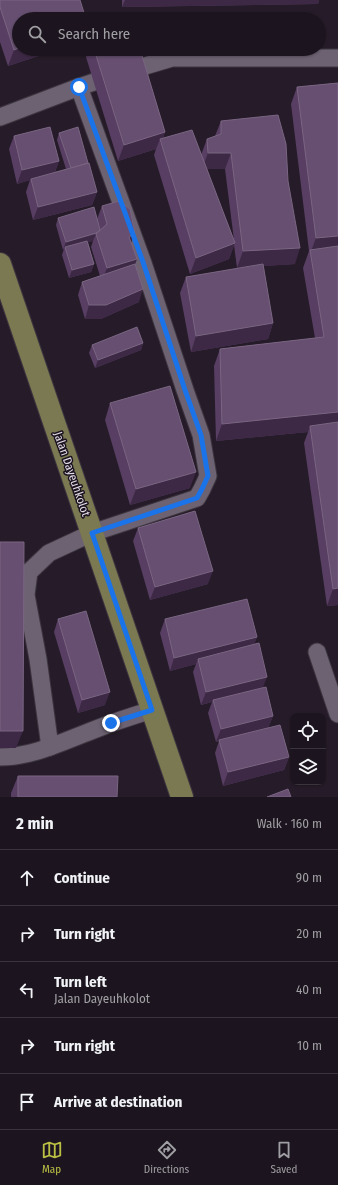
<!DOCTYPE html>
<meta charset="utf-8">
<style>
body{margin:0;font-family:"Fira Sans Condensed",sans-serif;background:#251e28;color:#f1f3f6}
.controls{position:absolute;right:12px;bottom:12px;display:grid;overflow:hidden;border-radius:8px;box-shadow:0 1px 3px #0004}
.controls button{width:36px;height:36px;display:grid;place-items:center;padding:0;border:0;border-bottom:1px solid #3a343d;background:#1c151f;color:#f1f3f6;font:20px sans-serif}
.stop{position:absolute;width:12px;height:12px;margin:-9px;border:3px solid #1a73e8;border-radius:50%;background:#fff}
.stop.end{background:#1a73e8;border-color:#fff;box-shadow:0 1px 4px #0008}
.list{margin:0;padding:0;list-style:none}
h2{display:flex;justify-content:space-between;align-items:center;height:52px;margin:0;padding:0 16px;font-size:17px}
h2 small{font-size:13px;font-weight:400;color:#a09fa4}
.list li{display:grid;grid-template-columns:26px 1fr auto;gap:12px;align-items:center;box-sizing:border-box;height:56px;padding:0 16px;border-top:1px solid #3a343d}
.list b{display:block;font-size:15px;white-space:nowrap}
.list p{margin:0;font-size:13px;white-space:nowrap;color:#a09fa4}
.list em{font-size:13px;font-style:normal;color:#a09fa4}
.icon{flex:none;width:22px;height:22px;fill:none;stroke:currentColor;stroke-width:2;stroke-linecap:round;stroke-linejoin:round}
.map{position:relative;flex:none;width:338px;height:797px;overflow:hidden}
.search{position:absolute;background:#1c151f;box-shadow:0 1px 3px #0004;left:12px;right:12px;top:12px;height:44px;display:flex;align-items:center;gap:10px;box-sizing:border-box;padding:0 14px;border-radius:22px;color:#a09fa4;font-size:15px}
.sheet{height:332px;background:#1c151f}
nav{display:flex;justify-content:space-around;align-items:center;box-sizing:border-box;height:56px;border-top:1px solid #3a343d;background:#1c151f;font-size:11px;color:#a09fa4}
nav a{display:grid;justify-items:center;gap:2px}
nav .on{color:#bbc045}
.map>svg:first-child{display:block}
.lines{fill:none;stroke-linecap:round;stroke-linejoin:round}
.service-casing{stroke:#3d3640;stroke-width:19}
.primary-casing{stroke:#3d3640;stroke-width:24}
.service{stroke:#6d6272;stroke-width:17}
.primary{stroke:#7b7951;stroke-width:22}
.wall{fill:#573e62;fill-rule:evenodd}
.shaded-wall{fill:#3d2945}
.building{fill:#664f70;stroke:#7a6582}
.route{stroke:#1a73e8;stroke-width:5}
.labels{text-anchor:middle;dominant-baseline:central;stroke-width:3;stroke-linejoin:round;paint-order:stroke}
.street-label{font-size:12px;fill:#e2dce5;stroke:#1c1320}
</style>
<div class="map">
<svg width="338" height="797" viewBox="0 0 338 797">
<rect width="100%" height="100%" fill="#261c29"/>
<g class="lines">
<defs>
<g id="service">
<polyline points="135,69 172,58 338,58"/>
<polyline points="0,117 79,87"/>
<polyline points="317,652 338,714"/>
<polyline points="50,747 38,659 26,595 29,572 49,553 92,533 197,498 202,489 208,476 201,435 185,390 143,263 79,87 94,82"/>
<path d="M0,757C32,757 62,742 91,731C111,723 132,716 152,710"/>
</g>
<polyline id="primary" points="0,264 182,797"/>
</defs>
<use href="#service" class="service-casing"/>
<use href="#primary" class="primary-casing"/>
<use href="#service" class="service"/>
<use href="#primary" class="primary"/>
</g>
<g class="wall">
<polygon points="0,0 19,49 60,49 8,66 0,42"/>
<polygon points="122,0 319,0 318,4 122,7"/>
<path d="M89,49H140L165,132L163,138L201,155L207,139L215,136L221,121L288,181L295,264L263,266L273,323L268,339L191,352L180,293L186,277L246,267L237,268L234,245L229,259L190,274L154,155L156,149L118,161L86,57ZM207,169H225L234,240Z"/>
<polygon points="338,83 338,605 327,606 304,443 308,432 216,441 214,366 220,349 315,338 303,268 309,251 291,104 297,87"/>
<polygon points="59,133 88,164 97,192 92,205 33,220 26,192 30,180 17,184 9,149 14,136 59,161 55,172 66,169 57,140"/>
<polygon points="102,206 131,244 137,259 135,264 139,302 101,319 85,319 78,295 82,282 100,276 91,247 93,241 88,242 94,264 91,272 69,278 62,255 64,249 63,250 56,225 58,218 100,230 97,219"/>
<polygon points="143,343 141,350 95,368 89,353 92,345"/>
<polygon points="110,403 190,488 130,505 105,420"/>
<polygon points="138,528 208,584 150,600 133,541"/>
<polygon points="58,619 105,705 78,713 54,632"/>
<polygon points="165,619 257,637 254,644 263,687 273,716 268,728 289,757 284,770 223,786 215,753 219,741 216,742 208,713 212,702 201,705 193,672 196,664 170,671 160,633"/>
<polygon points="18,776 117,797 11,797 11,793"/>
</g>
<g class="shaded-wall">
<polygon points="125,0 319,0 318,4 122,7"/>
<polygon points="19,48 19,49 60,49 8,66 14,50"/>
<polygon points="165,132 161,144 160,139 156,149 118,161 124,145"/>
<polygon points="208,153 231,153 225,169 202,169"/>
<polygon points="59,161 54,174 31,179 30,180 17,184 22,170"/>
<polygon points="97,192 92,205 33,220 38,207"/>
<polygon points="135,233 130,246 129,237"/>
<polygon points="96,234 93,241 66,249 65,247 64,249 63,250 66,242"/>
<polygon points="338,236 338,253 310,254 316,238"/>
<polygon points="235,243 229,259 190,274 196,258"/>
<polygon points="300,248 295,264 237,268 243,251"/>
<polygon points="137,259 132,272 102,281 107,268"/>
<polygon points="94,264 91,272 69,278 72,270"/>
<polygon points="143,289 139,302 101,319 85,319 89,305"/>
<polygon points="273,323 268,339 191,352 196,336"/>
<polygon points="143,343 141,350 95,368 98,360"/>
<polygon points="338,412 338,429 310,426 308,432 216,441 222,424"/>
<polygon points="196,472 190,488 130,505 136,489"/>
<polygon points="213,571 208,584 150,600 155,587"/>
<polygon points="338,588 338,605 327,606 333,589"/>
<polygon points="257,637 252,650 198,659 196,664 170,671 174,658"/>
<polygon points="267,677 262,690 213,700 212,702 201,705 206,692"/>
<polygon points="110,692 105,705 78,713 82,700"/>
<polygon points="273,716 268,729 219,740 219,741 216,742 221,729"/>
<polygon points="0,731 23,731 16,748 0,748"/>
<polygon points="289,757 284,770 223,786 228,772"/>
</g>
<g class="building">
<polygon points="0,0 80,0 86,19 19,19 19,48 14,50 0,7"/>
<polygon points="94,49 140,49 165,132 124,145"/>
<polygon points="338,83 338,236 316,238 297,87"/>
<polygon points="278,115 286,144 288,181 300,248 243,251 231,153 208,153 207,139 221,134 221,121"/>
<polygon points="50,127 59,161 22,170 14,136"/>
<polygon points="78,127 88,163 71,168 59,133"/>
<polygon points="192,130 235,243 196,258 160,139"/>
<polygon points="89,163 97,192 38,207 31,179"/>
<polygon points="119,201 130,209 135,233 129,237 137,259 107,268 96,234 107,224 102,206"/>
<polygon points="94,207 100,230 96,233 66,242 58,218"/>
<polygon points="87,241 94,264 72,270 65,247"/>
<polygon points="338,246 338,412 222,424 220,349 324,337 310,250"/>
<polygon points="135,264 143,289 106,305 89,305 82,282"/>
<polygon points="263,264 273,323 196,336 186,277"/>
<polygon points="137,327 143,343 98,360 92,345"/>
<polygon points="170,386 196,472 136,489 110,403"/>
<polygon points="338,422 338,588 333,589 310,426"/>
<polygon points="195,511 213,571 155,587 138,528"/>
<polygon points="0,542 24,542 23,731 0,731"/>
<polygon points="247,599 257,637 174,658 165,619"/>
<polygon points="86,611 110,692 82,700 58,619"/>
<polygon points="259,643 267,677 206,692 198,659"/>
<polygon points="266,687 273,716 221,729 213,700"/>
<polygon points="280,725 289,757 228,772 219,740"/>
<polygon points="18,776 118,776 117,797 18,797"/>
<polygon points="288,789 291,797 267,797"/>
</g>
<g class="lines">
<polyline class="route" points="79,87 143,262 185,390 201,435 208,476 202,489 197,498 92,533 152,710 111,723"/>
</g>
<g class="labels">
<g class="street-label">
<text transform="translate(72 474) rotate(71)">Jalan Dayeuhkolot</text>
</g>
</g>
</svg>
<div class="controls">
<button><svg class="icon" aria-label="locate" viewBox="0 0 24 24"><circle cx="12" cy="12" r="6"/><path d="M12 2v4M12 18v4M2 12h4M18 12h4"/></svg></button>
<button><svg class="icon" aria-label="layers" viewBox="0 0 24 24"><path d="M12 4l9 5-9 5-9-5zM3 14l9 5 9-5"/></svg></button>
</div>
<div class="stop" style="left:79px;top:87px"></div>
<div class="stop end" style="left:111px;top:723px"></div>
<div class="search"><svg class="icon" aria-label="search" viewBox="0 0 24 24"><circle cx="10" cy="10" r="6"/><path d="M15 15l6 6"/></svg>Search here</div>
</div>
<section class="sheet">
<h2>2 min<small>Walk · 160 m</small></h2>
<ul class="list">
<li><svg class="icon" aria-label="ahead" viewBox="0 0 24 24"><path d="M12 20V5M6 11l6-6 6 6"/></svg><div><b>Continue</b></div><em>90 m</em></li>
<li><svg class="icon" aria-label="right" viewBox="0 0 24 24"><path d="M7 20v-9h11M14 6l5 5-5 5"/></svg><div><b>Turn right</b></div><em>20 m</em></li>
<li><svg class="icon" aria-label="left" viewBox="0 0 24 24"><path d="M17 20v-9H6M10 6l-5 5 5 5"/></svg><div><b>Turn left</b><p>Jalan Dayeuhkolot</p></div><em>40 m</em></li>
<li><svg class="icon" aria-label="right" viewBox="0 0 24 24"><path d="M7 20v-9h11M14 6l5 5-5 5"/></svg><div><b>Turn right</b></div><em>10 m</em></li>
<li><svg class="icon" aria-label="arrive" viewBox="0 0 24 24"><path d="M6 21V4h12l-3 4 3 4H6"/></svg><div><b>Arrive at destination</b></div></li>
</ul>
</section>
<nav>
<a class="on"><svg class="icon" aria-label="map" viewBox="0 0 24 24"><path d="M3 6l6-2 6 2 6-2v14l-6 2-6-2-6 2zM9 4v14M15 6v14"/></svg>Map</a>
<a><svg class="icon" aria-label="directions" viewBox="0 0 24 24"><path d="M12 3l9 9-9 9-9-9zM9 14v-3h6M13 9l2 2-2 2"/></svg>Directions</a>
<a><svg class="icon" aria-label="saved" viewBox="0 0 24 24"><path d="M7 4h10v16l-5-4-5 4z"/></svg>Saved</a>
</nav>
